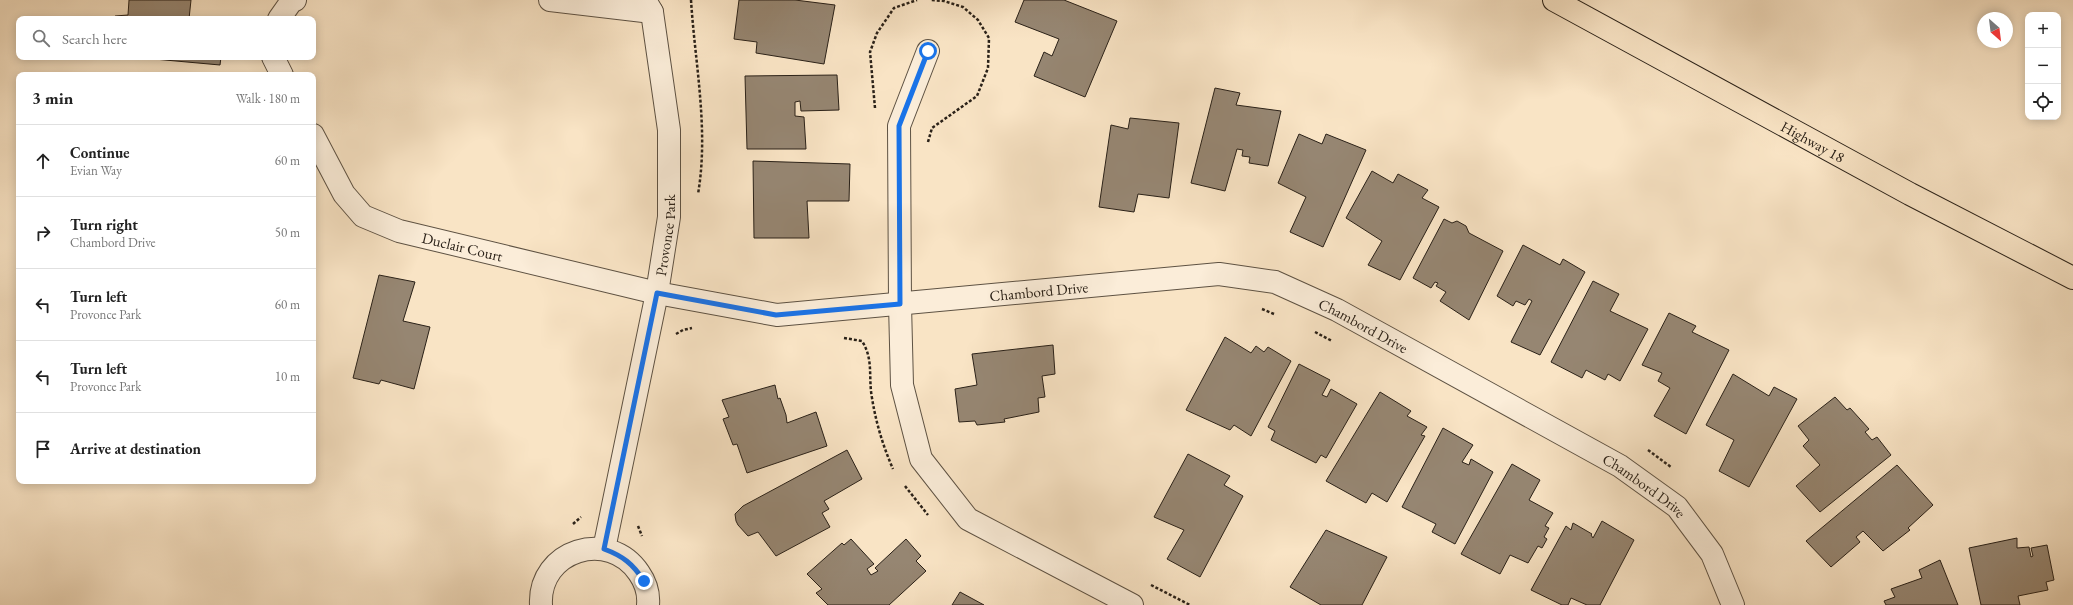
<!DOCTYPE html>
<meta charset="utf-8">
<style>
body{margin:0;font-family:"EB Garamond",serif;background:#f6f6f6;color:#222}
.controls{position:absolute;right:12px;top:12px;display:grid;overflow:hidden;border-radius:8px;box-shadow:0 2px 10px #0003}
.controls button{width:36px;height:36px;display:grid;place-items:center;padding:0;border:0;border-bottom:1px solid #e0e0e0;background:#fff;color:#222;font:20px sans-serif}
.compass{position:absolute;left:1977px;top:12px;width:36px;height:36px;border-radius:50%;background:#fff;box-shadow:0 2px 10px #0003;rotate:152deg}
.stop{position:absolute;width:12px;height:12px;margin:-9px;border:3px solid #1a73e8;border-radius:50%;background:#fff}
.stop.end{background:#1a73e8;border-color:#fff;box-shadow:0 1px 4px #0008}
.list{margin:0;padding:0;list-style:none}
h2{display:flex;justify-content:space-between;align-items:center;height:52px;margin:0;padding:0 16px;font-size:17px}
h2 small{font-size:13px;font-weight:400;color:#767676}
.list li{display:grid;grid-template-columns:26px 1fr auto;gap:12px;align-items:center;box-sizing:border-box;height:72px;padding:0 16px;border-top:1px solid #e0e0e0}
.list b{display:block;font-size:15px;white-space:nowrap}
.list p{margin:0;font-size:13px;white-space:nowrap;color:#767676}
.list em{font-size:13px;font-style:normal;color:#767676}
.icon{flex:none;width:22px;height:22px;fill:none;stroke:currentColor;stroke-width:2;stroke-linecap:round;stroke-linejoin:round}
.map{position:relative;flex:none;width:2073px;height:605px;overflow:hidden}
.search{position:absolute;background:#fff;box-shadow:0 2px 10px #0003;left:16px;top:16px;width:300px;height:44px;display:flex;align-items:center;gap:10px;box-sizing:border-box;padding:0 14px;border-radius:8px;color:#767676;font-size:15px}
.panel{position:absolute;background:#fff;box-shadow:0 2px 10px #0003;left:16px;top:72px;width:300px;height:412px;border-radius:8px}
.map>svg:first-child{display:block}
.building{fill:#968672;stroke:#2a2118}
.lines{fill:none;stroke-linecap:round;stroke-linejoin:round}
.minor-casing{stroke:#5e5243;stroke-width:24}
.primary-casing{stroke:#2a2118;stroke-width:24}
.path{stroke:#2a2118;stroke-width:2.5;stroke-dasharray:3 2;stroke-linecap:butt}
.minor{stroke:#fbedd9;stroke-width:22}
.primary{stroke:#f9e4c5;stroke-width:22}
.route{stroke:#1a73e8;stroke-width:5}
.labels{text-anchor:middle;dominant-baseline:central;stroke-width:3;stroke-linejoin:round;paint-order:stroke}
.street-label{font-size:15px;fill:#2a2118;stroke:#fbedd9}
</style>
<div class="map">
<svg width="2073" height="605" viewBox="0 0 2073 605">
<rect width="100%" height="100%" fill="#f9e4c5"/>
<filter id="stains"><feTurbulence type="fractalNoise" baseFrequency=".005" numOctaves="4"/><feColorMatrix values="0 0 0 0 .2 0 0 0 0 .09 0 0 0 0 .02 0 0 0 .5 -.17"/></filter>
<radialGradient id="worn" r=".72"><stop offset=".6" stop-color="#630" stop-opacity="0"/><stop offset="1" stop-color="#630" stop-opacity=".3"/></radialGradient>
<g class="building">
<polygon points="129,0 191,0 189,19 115,19 115,16 128,15"/>
<polygon points="739,0 795,0 835,5 824,64 756,53 757,42 734,39"/>
<polygon points="1024,0 1064,0 1117,21 1085,97 1034,76 1044,52 1052,56 1059,39 1015,22"/>
<polygon points="132,57 221,57 220,65"/>
<polygon points="837,75 839,110 801,111 800,101 795,102 795,116 804,117 806,149 747,149 745,76"/>
<polygon points="1215,88 1240,93 1236,105 1281,111 1268,166 1249,163 1250,157 1242,156 1243,150 1237,149 1225,191 1191,183"/>
<polygon points="1130,118 1179,123 1169,198 1138,194 1134,212 1099,207 1111,125 1128,129"/>
<polygon points="1299,134 1322,144 1326,134 1366,150 1323,247 1290,232 1306,197 1278,183"/>
<polygon points="753,161 850,164 849,201 807,201 809,238 754,238"/>
<polygon points="1372,171 1393,183 1398,174 1428,190 1422,198 1439,207 1400,280 1368,265 1382,241 1346,218"/>
<polygon points="1444,219 1452,223 1457,221 1466,226 1469,233 1503,251 1469,320 1440,301 1446,292 1436,286 1438,283 1435,282 1431,288 1413,278"/>
<polygon points="1523,245 1560,265 1563,259 1585,272 1540,355 1511,342 1532,301 1529,299 1525,305 1516,301 1513,306 1497,296"/>
<polygon points="379,275 415,282 403,321 430,327 414,389 381,380 379,384 353,378"/>
<polygon points="1593,281 1619,294 1610,311 1648,329 1620,381 1608,374 1605,380 1586,370 1582,378 1551,362"/>
<polygon points="1669,313 1696,326 1692,332 1729,350 1686,434 1654,416 1670,388 1658,381 1662,373 1642,365"/>
<polygon points="1225,337 1251,353 1256,346 1264,352 1268,347 1291,361 1251,436 1234,425 1230,430 1186,410"/>
<polygon points="1053,345 1055,374 1042,376 1045,397 1038,398 1039,412 1004,419 1005,422 977,425 975,421 959,422 955,389 977,385 972,354"/>
<polygon points="1299,364 1330,380 1322,395 1327,397 1331,389 1357,404 1326,458 1321,455 1316,463 1271,440 1275,431 1268,427"/>
<polygon points="1733,374 1769,396 1774,387 1797,399 1749,487 1719,471 1734,440 1706,425"/>
<polygon points="775,385 778,399 780,398 786,415 787,423 816,412 827,446 747,473 737,444 733,445 723,419 729,417 722,400"/>
<polygon points="1380,392 1411,411 1407,416 1427,427 1421,435 1425,436 1387,502 1372,493 1366,503 1326,481"/>
<polygon points="1835,397 1847,410 1850,408 1869,429 1865,432 1872,440 1877,437 1891,455 1820,512 1796,486 1820,465 1803,446 1809,440 1798,426"/>
<polygon points="1443,428 1473,445 1462,462 1469,465 1471,459 1493,472 1455,544 1432,532 1436,524 1402,507"/>
<polygon points="847,450 862,479 824,501 829,509 822,513 830,527 776,556 758,532 748,536 738,525 736,521 735,514 743,506"/>
<polygon points="1188,454 1230,476 1224,485 1243,496 1200,577 1167,559 1184,530 1154,517"/>
<polygon points="1512,464 1540,480 1529,500 1553,513 1545,526 1549,528 1544,537 1547,539 1542,548 1538,546 1528,563 1510,555 1500,574 1461,554"/>
<polygon points="1897,465 1933,505 1908,528 1910,530 1883,551 1863,531 1856,537 1860,542 1831,567 1806,541"/>
<polygon points="1602,521 1634,540 1600,605 1587,605 1571,598 1568,605 1562,605 1531,590 1566,526 1571,530 1573,523 1592,534 1591,535 1593,538"/>
<polygon points="1326,530 1387,557 1362,605 1321,605 1290,587"/>
<polygon points="2017,538 2017,548 2029,547 2031,557 2033,556 2031,548 2047,545 2054,580 2046,582 2048,590 2018,596 2020,605 1981,605 1969,548"/>
<polygon points="851,539 874,564 867,569 871,575 878,571 875,568 906,539 921,556 916,561 926,571 889,605 828,605 816,593 822,589 807,574 842,543 844,545"/>
<polygon points="1940,560 1958,605 1886,605 1884,601 1895,597 1891,589 1922,578 1919,570"/>
<polygon points="960,592 984,605 952,605"/>
</g>
<g class="lines">
<defs>
<g id="minor">
<polyline points="550,0 652,12"/>
<polyline points="279,19 291,2 295,0"/>
<polyline points="928,51 899,126 900,304 902,385 921,459 968,519 1132,605"/>
<polyline points="273,57 282,75"/>
<path id="s1" d="M313,135L344,194L363,216L399,231L657,293L777,315L1219,274L1275,282L1337,310L1620,466L1677,507L1712,554L1733,605"/>
<path id="s2" d="M604,549L657,293L669,217V130L652,12L645,0"/>
<path d="M541,605C538,550 609,528 639,573C646,583 649,594 648,605"/>
</g>
<g id="primary">
<path id="s3" d="M1554,0L1910,194L2073,278"/>
</g>
</defs>
<use href="#minor" class="minor-casing"/>
<use href="#primary" class="primary-casing"/>
<g class="path">
<path d="M691,0C695,64 709,130 698,194"/>
<polyline points="875,108 870,52 877,33 894,8 917,0"/>
<polyline points="928,142 932,128 977,96 988,68 989,38 978,20 963,7 944,1 930,0"/>
<polyline points="1262,309 1274,314"/>
<polyline points="1315,332 1332,341"/>
<polyline points="676,334 683,330 692,328"/>
<path d="M844,338L862,341C874,360 868,377 872,398C876,423 883,446 893,469"/>
<polyline points="1648,450 1671,467"/>
<polyline points="905,486 928,515"/>
<polyline points="573,524 581,517"/>
<polyline points="638,526 642,536"/>
<polyline points="1151,585 1190,605"/>
</g>
<use href="#minor" class="minor"/>
<use href="#primary" class="primary"/>
</g>
<g class="lines">
<path class="route" d="M644,581C633,564 623,556 604,549L657,293L776,315L900,304L899,126L928,51"/>
</g>
<g class="labels">
<g class="street-label">
<text stroke="none"><textPath href="#s3" startOffset="295">Highway 18</textPath></text>
<text stroke="none"><textPath href="#s2" startOffset="320">Provonce Park</textPath></text>
<text stroke="none"><textPath href="#s1" startOffset="200">Duclair Court</textPath></text>
<text stroke="none"><textPath href="#s1" startOffset="785">Chambord Drive</textPath></text>
<text stroke="none"><textPath href="#s1" startOffset="1121">Chambord Drive</textPath></text>
<text stroke="none"><textPath href="#s1" startOffset="1445">Chambord Drive</textPath></text>
</g>
</g>
<rect width="100%" height="100%" filter="url(#stains)"/>
<rect width="100%" height="100%" fill="url(#worn)"/>
</svg>
<div class="controls">
<button>+</button>
<button>−</button>
<button><svg class="icon" aria-label="locate" viewBox="0 0 24 24"><circle cx="12" cy="12" r="6"/><path d="M12 2v4M12 18v4M2 12h4M18 12h4"/></svg></button>
</div>
<svg class="compass" viewBox="-18 -18 36 36"><path d="M0-13l5 13h-10z" fill="#e53935"/><path d="M0 13l5-13h-10z" fill="#767676"/></svg>
<div class="stop" style="left:928px;top:51px"></div>
<div class="stop end" style="left:644px;top:581px"></div>
<div class="search"><svg class="icon" aria-label="search" viewBox="0 0 24 24"><circle cx="10" cy="10" r="6"/><path d="M15 15l6 6"/></svg>Search here</div>
<section class="panel">
<h2>3 min<small>Walk · 180 m</small></h2>
<ul class="list">
<li><svg class="icon" aria-label="ahead" viewBox="0 0 24 24"><path d="M12 20V5M6 11l6-6 6 6"/></svg><div><b>Continue</b><p>Evian Way</p></div><em>60 m</em></li>
<li><svg class="icon" aria-label="right" viewBox="0 0 24 24"><path d="M7 20v-9h11M14 6l5 5-5 5"/></svg><div><b>Turn right</b><p>Chambord Drive</p></div><em>50 m</em></li>
<li><svg class="icon" aria-label="left" viewBox="0 0 24 24"><path d="M17 20v-9H6M10 6l-5 5 5 5"/></svg><div><b>Turn left</b><p>Provonce Park</p></div><em>60 m</em></li>
<li><svg class="icon" aria-label="left" viewBox="0 0 24 24"><path d="M17 20v-9H6M10 6l-5 5 5 5"/></svg><div><b>Turn left</b><p>Provonce Park</p></div><em>10 m</em></li>
<li><svg class="icon" aria-label="arrive" viewBox="0 0 24 24"><path d="M6 21V4h12l-3 4 3 4H6"/></svg><div><b>Arrive at destination</b></div></li>
</ul>
</section>
</div>
